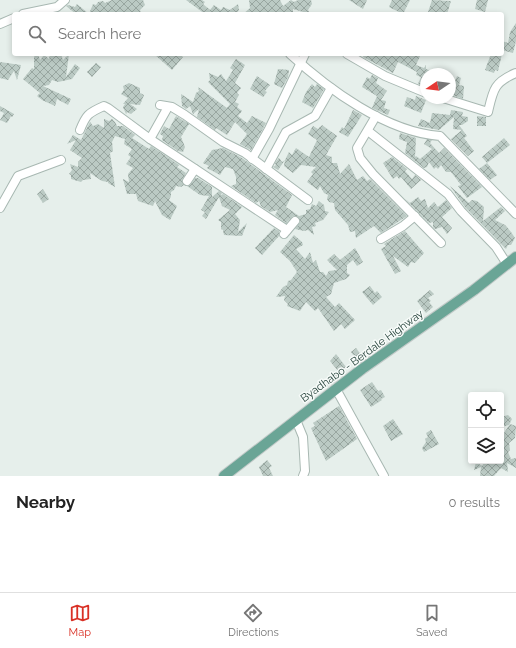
<!DOCTYPE html>
<style>
body{margin:0;font-family:Raleway,sans-serif;background:#f6f6f6;color:#222}
.controls{position:absolute;right:12px;bottom:12px;display:grid;overflow:hidden;border-radius:4px;box-shadow:0 2px 6px #0003}
.controls button{width:36px;height:36px;display:grid;place-items:center;padding:0;border:0;border-bottom:1px solid #e0e0e0;background:#fff;color:#222;font:20px sans-serif}
.compass{position:absolute;left:420px;top:68px;width:36px;height:36px;border-radius:50%;background:#fff;box-shadow:0 2px 6px #0003;rotate:257deg}
.list{margin:0;padding:0;list-style:none}
h2{display:flex;justify-content:space-between;align-items:center;height:52px;margin:0;padding:0 16px;font-size:17px}
h2 small{font-size:13px;font-weight:400;color:#767676}
.icon{flex:none;width:22px;height:22px;fill:none;stroke:currentColor;stroke-width:2;stroke-linecap:round;stroke-linejoin:round}
.map{position:relative;flex:none;width:516px;height:476px;overflow:hidden}
.search{position:absolute;background:#fff;box-shadow:0 2px 6px #0003;left:12px;right:12px;top:12px;height:44px;display:flex;align-items:center;gap:10px;box-sizing:border-box;padding:0 14px;border-radius:4px;color:#767676;font-size:15px}
.sheet{height:116px;background:#fff}
nav{display:flex;justify-content:space-around;align-items:center;box-sizing:border-box;height:56px;border-top:1px solid #e0e0e0;background:#fff;font-size:11px;color:#767676}
nav a{display:grid;justify-items:center;gap:2px}
nav .on{color:#d93025}
.map>svg:first-child{display:block}
.building{fill:url(#building-cross-hatch)}
.lines{fill:none;stroke-linecap:round;stroke-linejoin:round}
.minor-casing{stroke:#a8b8b2;stroke-width:10}
.major-casing{stroke:#c2cac8;stroke-width:12}
.minor{stroke:#fff;stroke-width:8}
.major{stroke:#6aa596;stroke-width:10}
.labels{text-anchor:middle;dominant-baseline:central;stroke-width:3;stroke-linejoin:round;paint-order:stroke}
.street-label{font-size:11px;fill:#24423a;stroke:#f7fbf9}
</style>
<div class="map">
<svg width="516" height="476" viewBox="0 0 516 476">
<defs>
<pattern id="building-cross-hatch" width="8" height="8" patternUnits="userSpaceOnUse"><rect width="8" height="8" fill="#bbcac4"/><path d="M0 0l8 8M0 8l8-8" fill="none" stroke="#98a6a0"/></pattern>
</defs>
<rect width="100%" height="100%" fill="#e6efeb"/>
<g class="building">
<polygon points="112,0 143,0 145,5 140,10 141,14 76,14 66,6 68,5 75,7 77,4 89,14 93,4 96,5 98,2 103,1 105,3"/>
<polygon points="186,0 202,0 205,2 203,4 210,10 214,5 221,10 223,7 230,10 238,4 239,10 236,14 205,14"/>
<polygon points="249,0 280,0 283,6 291,0 294,2 298,0 311,0 312,4 308,10 310,14 293,9 293,14 243,14 250,8"/>
<polygon points="349,0 367,0 363,9"/>
<polygon points="392,0 410,0 403,14 389,7"/>
<polygon points="432,0 451,1 447,14 434,14 428,12"/>
<polygon points="477,0 488,0 485,12 475,9"/>
<polygon points="516,23 516,41 513,53 502,50 502,41 508,43 510,32"/>
<polygon points="36,54 38,54 40,60 44,55 49,59 50,54 61,54 63,60 69,54 66,77 75,64 80,68 72,79 58,82 52,80 49,85 43,86 71,99 68,105 57,99 55,106 42,100 37,96 40,93 35,89 23,79 32,68 34,69 34,57"/>
<polygon points="154,54 179,54 183,57 172,70"/>
<polygon points="364,54 421,54 416,65 424,68 426,65 426,69 439,74 426,74 426,84 424,86 418,84 421,77 416,75 417,72 398,62 393,73 363,57"/>
<polygon points="491,54 502,54 498,71 495,70 494,73 485,70"/>
<polygon points="236,59 245,65 235,83 241,88 237,93 239,95 235,102 239,104 237,107 242,111 238,116 247,123 252,116 266,123 251,150 240,144 247,134 235,122 227,135 216,128 215,130 197,117 199,109 193,114 190,106 186,109 182,106 181,94 193,102 196,93 199,91 198,87 227,108 230,104 208,82 210,80 209,73 218,77 221,74 226,81 233,70 230,68"/>
<polygon points="0,62 21,65 17,80 14,71 8,80 0,78"/>
<polygon points="96,63 101,67 92,77 87,72"/>
<polygon points="278,69 289,70 288,77 282,88 274,84"/>
<polygon points="372,75 378,78 376,83 387,91 381,100 386,101 384,108 390,110 388,115 372,108 377,96 362,87 367,77 370,79"/>
<polygon points="257,76 270,85 265,91 267,92 263,97 250,89"/>
<polygon points="457,76 461,78 459,85 464,86 463,99 450,94 452,84 454,84"/>
<polygon points="129,83 140,88 140,93 144,95 140,105 130,104 137,109 131,114 127,112 126,114 123,107 125,104 123,104 128,98 121,94 124,90 123,86"/>
<polygon points="312,84 315,87 317,84 324,89 313,108 302,102 306,92"/>
<polygon points="416,96 426,100 421,113 404,106 407,97 415,100"/>
<polygon points="0,106 14,114 12,117 11,116 7,123 0,120 4,113 0,111"/>
<polygon points="353,110 362,115 348,137 339,132 342,127 344,129"/>
<polygon points="451,110 463,112 462,116 468,117 468,121 462,125 459,125 467,136 464,138 474,151 468,156 451,139 462,130 453,129 454,117 439,130 418,126 421,119 430,123 432,113 450,115"/>
<polygon points="176,116 189,124 181,137 185,147 183,152 178,151 162,140 163,136 160,134 164,126 169,129"/>
<polygon points="477,116 486,117 486,126 477,126"/>
<polygon points="104,119 109,121 112,119 115,122 117,126 123,126 135,135 132,138 149,149 151,146 179,165 177,167 186,173 182,180 184,185 181,187 176,186 174,190 171,192 171,196 169,200 177,206 170,220 162,215 155,201 153,206 138,201 136,194 127,194 123,179 129,182 128,174 133,168 126,164 131,157 128,155 132,149 124,144 125,139 115,136 112,142 113,151 110,153 115,187 108,183 108,182 102,181 90,173 91,179 83,180 81,182 71,179 71,175 69,174 72,170 70,164 78,167 78,162 82,158 70,150 76,140 67,144 73,135 81,140 90,122 93,126 98,124 104,128"/>
<polygon points="322,125 337,136 326,155 332,157 332,163 337,163 340,174 349,164 357,180 363,176 367,181 370,179 407,216 381,233 374,226 356,238 355,231 350,232 348,225 335,210 334,203 329,202 327,199 328,195 324,193 320,186 318,190 307,182 313,174 311,172 316,167 301,165 293,173 284,166 285,160 278,170 273,167 276,165 275,163 278,159 279,158 282,162 285,160 289,152 292,155 296,148 309,157 317,140 308,134 313,126 318,129"/>
<polygon points="400,133 416,138 415,157 416,156 420,159 432,149 424,144 427,139 432,140 430,143 439,153 444,148 482,187 467,198 458,186 461,185 451,172 446,172 441,165 438,169 436,167 434,169 429,162 427,167 424,168 405,153 407,142 399,139"/>
<polygon points="504,138 510,145 487,163 482,157"/>
<polygon points="223,148 242,158 292,195 286,207 299,216 306,214 306,210 310,209 312,204 316,206 319,201 324,205 325,211 329,212 323,220 315,223 316,226 312,227 314,235 308,230 304,231 295,229 300,222 298,217 293,216 286,223 275,215 278,210 270,212 261,206 259,201 256,203 231,186 236,184 236,177 233,169 225,167 220,175 207,168 209,166 203,163 212,150"/>
<polygon points="392,157 407,169 405,171 412,179 415,175 421,180 411,189 401,177 399,179 397,176 393,179 383,163"/>
<polygon points="487,163 497,175 490,180 479,169"/>
<polygon points="195,178 198,178 212,187 212,197 219,191 222,193 220,196 223,194 242,207 235,214 240,220 238,232 247,223 242,236 224,235 223,230 221,229 221,222 218,220 230,210 222,206 219,197 206,219 202,216 205,212 201,210 209,196 200,195 187,186 191,184"/>
<polygon points="450,186 469,203 472,200 477,201 484,207 483,221 501,207 505,211 495,220 505,225 511,232 515,238 511,245 508,245 506,249 502,245 465,207"/>
<polygon points="43,189 49,199 43,203 37,194"/>
<polygon points="418,197 421,201 425,199 428,208 434,202 438,207 446,200 452,208 442,217 452,228 447,234 442,227 435,229 433,227 433,222 429,223 405,199 410,203"/>
<polygon points="274,228 279,231 279,236 262,255 255,248"/>
<polygon points="405,231 424,253 415,263 411,262 408,267 393,256 401,271 395,274 381,249 386,246 384,244"/>
<polygon points="294,235 302,242 303,245 296,249 305,259 310,252 313,263 316,260 320,272 323,272 326,276 329,271 337,270 327,260 334,254 340,260 355,248 363,262 357,266 353,260 347,265 347,273 350,275 346,279 334,283 331,294 326,297 335,307 339,303 355,320 345,329 341,324 334,331 318,308 315,311 306,302 300,311 287,306 288,304 284,300 285,296 276,297 283,287 287,285 288,281 291,280 297,272 290,261 280,252"/>
<polygon points="370,286 375,293 377,291 382,297 373,305 362,292"/>
<polygon points="430,290 434,294 428,298 431,301 429,302 433,307 426,313 417,301"/>
<polygon points="356,348 364,359 359,363 351,352"/>
<polygon points="336,354 346,367 339,372 330,361"/>
<polygon points="335,373 339,379 323,390 319,384"/>
<polygon points="372,382 378,391 381,390 385,397 381,399 382,400 371,407 360,390"/>
<polygon points="339,406 357,439 326,461 311,428 315,426 313,423"/>
<polygon points="508,415 512,419 509,425 501,427 501,417"/>
<polygon points="393,419 403,434 391,441 383,426"/>
<polygon points="510,424 516,426 515,438 509,443 510,450 508,452 511,459 516,458 516,468 507,463 508,472 501,468 494,476 480,476 481,467 474,470 476,462 482,466 485,461 501,461 502,436"/>
<polygon points="431,430 439,444 424,452 422,448 426,442 425,439 428,437 426,433"/>
<polygon points="267,460 272,466 269,468 273,476 263,476 259,467"/>
</g>
<g class="lines">
<defs>
<g id="minor">
<polyline points="23,14 57,7 65,0"/>
<polyline points="0,24 14,18"/>
<path d="M290,54C328,89 386,132 440,136L516,214"/>
<polyline points="347,54 385,76 426,93"/>
<path d="M443,98L488,112C493,90 494,82 516,73"/>
<polyline points="160,105 172,107 185,115 223,142 245,153 308,200"/>
<polyline points="376,116 357,148 360,158 373,174 441,243"/>
<path d="M80,130C86,115 88,113 104,106L108,108L150,139L287,230"/>
<polyline points="368,131 448,194 461,211 496,247 507,264"/>
<polyline points="150,139 168,107"/>
<polyline points="252,159 269,129 305,54"/>
<polyline points="266,169 286,132 315,116 331,88"/>
<polyline points="187,181 195,169"/>
<polyline points="0,208 18,176 61,160"/>
<polyline points="284,234 295,221"/>
<polyline points="381,239 403,226 415,216"/>
<polyline points="336,389 384,476"/>
<polyline points="296,420 303,437 305,471 303,476"/>
</g>
<polyline id="major" points="224,476 362,369 474,290 516,257"/>
</defs>
<use href="#minor" class="minor-casing"/>
<use href="#major" class="major-casing"/>
<use href="#minor" class="minor"/>
<use href="#major" class="major"/>
</g>
<g class="labels">
<g class="street-label">
<text transform="translate(362 356) rotate(-36)">Byadhabo - Berdale Highway</text>
</g>
</g>
</svg>
<div class="controls">
<button><svg class="icon" aria-label="locate" viewBox="0 0 24 24"><circle cx="12" cy="12" r="6"/><path d="M12 2v4M12 18v4M2 12h4M18 12h4"/></svg></button>
<button><svg class="icon" aria-label="layers" viewBox="0 0 24 24"><path d="M12 4l9 5-9 5-9-5zM3 14l9 5 9-5"/></svg></button>
</div>
<svg class="compass" viewBox="-18 -18 36 36"><path d="M0-13l5 13h-10z" fill="#e53935"/><path d="M0 13l5-13h-10z" fill="#767676"/></svg>
<div class="search"><svg class="icon" aria-label="search" viewBox="0 0 24 24"><circle cx="10" cy="10" r="6"/><path d="M15 15l6 6"/></svg>Search here</div>
</div>
<section class="sheet">
<h2>Nearby<small>0 results</small></h2>
<ul class="list">
</ul>
</section>
<nav>
<a class="on"><svg class="icon" aria-label="map" viewBox="0 0 24 24"><path d="M3 6l6-2 6 2 6-2v14l-6 2-6-2-6 2zM9 4v14M15 6v14"/></svg>Map</a>
<a><svg class="icon" aria-label="directions" viewBox="0 0 24 24"><path d="M12 3l9 9-9 9-9-9zM9 14v-3h6M13 9l2 2-2 2"/></svg>Directions</a>
<a><svg class="icon" aria-label="saved" viewBox="0 0 24 24"><path d="M7 4h10v16l-5-4-5 4z"/></svg>Saved</a>
</nav>
